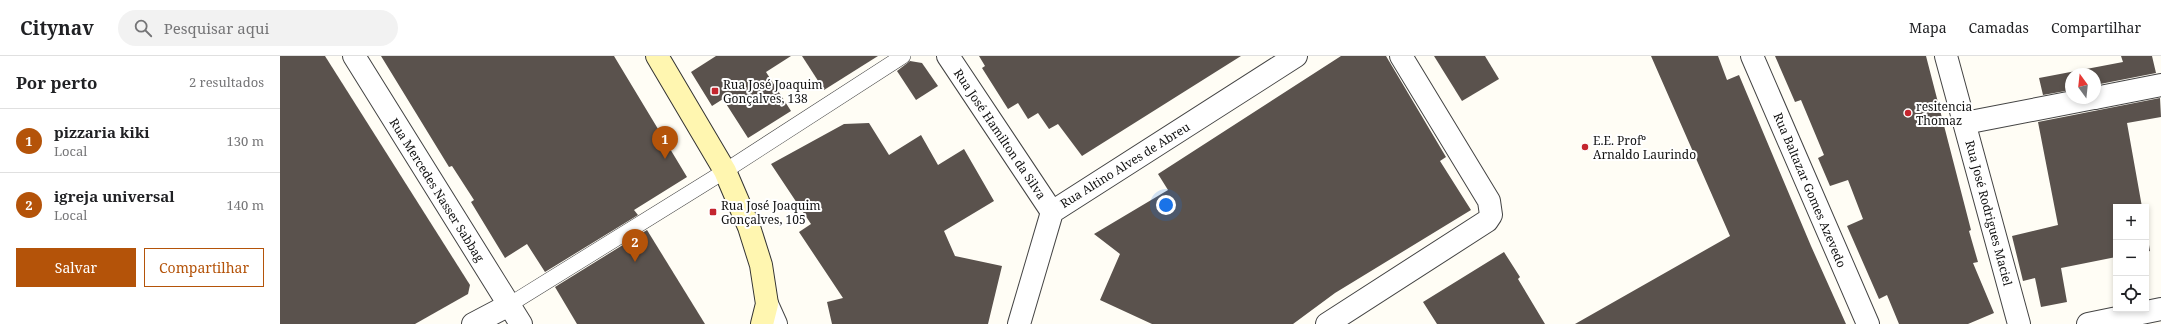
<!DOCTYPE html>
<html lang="pt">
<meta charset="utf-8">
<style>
body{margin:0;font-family:"Noto Serif",serif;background:#f2f2f2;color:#202124}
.controls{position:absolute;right:12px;bottom:12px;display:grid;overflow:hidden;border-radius:0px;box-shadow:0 2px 6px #0003}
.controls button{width:36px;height:36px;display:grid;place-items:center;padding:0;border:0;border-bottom:1px solid #e0e0e0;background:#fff;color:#202124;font:20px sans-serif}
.compass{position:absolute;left:1785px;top:12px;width:36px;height:36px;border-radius:50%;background:#fff;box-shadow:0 2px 6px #0003;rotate:345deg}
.you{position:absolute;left:886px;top:149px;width:14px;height:14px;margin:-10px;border:3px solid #fff;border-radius:50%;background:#1a73e8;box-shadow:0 0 0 6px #1a73e833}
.badge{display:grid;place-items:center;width:26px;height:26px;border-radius:50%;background:#b45309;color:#fff;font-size:13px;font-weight:700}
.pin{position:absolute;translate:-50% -33px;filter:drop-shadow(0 1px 2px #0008)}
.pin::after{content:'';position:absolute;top:21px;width:14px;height:12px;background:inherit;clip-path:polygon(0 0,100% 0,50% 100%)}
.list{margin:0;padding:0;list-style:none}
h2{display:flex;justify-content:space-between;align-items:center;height:52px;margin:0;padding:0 16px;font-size:17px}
h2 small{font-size:13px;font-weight:400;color:#757577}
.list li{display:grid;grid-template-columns:26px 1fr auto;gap:12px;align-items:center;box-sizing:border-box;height:64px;padding:0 16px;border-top:1px solid #e0e0e0}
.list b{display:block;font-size:15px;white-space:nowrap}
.list p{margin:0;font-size:13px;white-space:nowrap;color:#757577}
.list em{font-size:13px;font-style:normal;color:#757577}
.actions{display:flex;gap:8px;padding:12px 16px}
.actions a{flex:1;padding:9px 0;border:1px solid #b45309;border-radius:0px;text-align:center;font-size:14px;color:#b45309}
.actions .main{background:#b45309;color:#fff}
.icon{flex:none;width:22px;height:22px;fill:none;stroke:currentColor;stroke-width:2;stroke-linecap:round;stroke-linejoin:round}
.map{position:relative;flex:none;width:1881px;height:268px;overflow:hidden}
header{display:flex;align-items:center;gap:24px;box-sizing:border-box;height:56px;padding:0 20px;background:#fff;border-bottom:1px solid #e0e0e0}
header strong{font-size:19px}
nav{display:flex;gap:22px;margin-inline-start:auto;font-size:14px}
.search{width:280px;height:36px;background:#f2f2f2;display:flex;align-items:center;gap:10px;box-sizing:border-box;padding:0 14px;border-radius:22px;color:#757577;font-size:15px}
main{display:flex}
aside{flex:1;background:#fff}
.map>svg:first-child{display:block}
.building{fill:#5a524d}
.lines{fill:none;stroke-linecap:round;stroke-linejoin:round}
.lane-casing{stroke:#444;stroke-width:16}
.street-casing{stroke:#444;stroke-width:24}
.secondary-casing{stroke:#333;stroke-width:24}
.lane{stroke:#fff;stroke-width:15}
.street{stroke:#fff;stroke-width:22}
.secondary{stroke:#fff6b0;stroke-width:22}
.poi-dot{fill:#c4262e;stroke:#fff;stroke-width:1.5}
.labels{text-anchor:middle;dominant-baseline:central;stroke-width:4;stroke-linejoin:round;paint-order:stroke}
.poi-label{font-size:12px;fill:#111;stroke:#fff;text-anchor:start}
.street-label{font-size:12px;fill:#111;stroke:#fff}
</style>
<header>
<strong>Citynav</strong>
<div class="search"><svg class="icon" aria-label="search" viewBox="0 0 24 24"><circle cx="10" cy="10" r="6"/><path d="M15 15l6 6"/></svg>Pesquisar aqui</div>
<nav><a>Mapa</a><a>Camadas</a><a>Compartilhar</a></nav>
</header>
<main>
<aside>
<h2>Por perto<small>2 resultados</small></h2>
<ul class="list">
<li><span class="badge">1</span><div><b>pizzaria kiki</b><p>Local</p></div><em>130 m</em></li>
<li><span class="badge">2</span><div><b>igreja universal</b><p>Local</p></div><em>140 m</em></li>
</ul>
<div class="actions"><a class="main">Salvar</a><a>Compartilhar</a></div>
</aside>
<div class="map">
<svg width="1881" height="268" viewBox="0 0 1881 268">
<rect width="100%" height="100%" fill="#fffdf5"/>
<g class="building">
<polygon points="0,0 45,0 190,229 188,238 135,268 0,268"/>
<polygon points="101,0 334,0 407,121 354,154 358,159 265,216 247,188 225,202 191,146 194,144 172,110 169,111"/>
<polygon points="436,0 511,0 486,16 511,55 468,82 443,43 432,50 411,16"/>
<polygon points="522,0 598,0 544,34"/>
<polygon points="699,0 961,0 802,100 778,68 769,73 758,57 748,63 738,47 728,53 702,12 705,10"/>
<polygon points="1061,0 1106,0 1166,101 1160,105 1191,154 1055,237 1013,268 872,268 820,244 840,198 814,178 888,134 878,118"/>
<polygon points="1154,0 1205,0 1219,23 1182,45"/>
<polygon points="1371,0 1438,0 1447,24 1459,19 1531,190 1566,268 1295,268 1450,180"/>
<polygon points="1495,0 1646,0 1691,174 1689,175 1698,206 1693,207 1714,257 1688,268 1619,268 1607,239 1599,243 1567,170 1583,163 1568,124 1550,130 1538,102 1544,99 1521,44 1515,46"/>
<polygon points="1841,0 1872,0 1876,17 1815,29 1815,18 1791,18 1791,34 1763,39 1759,22 1843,6"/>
<polygon points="630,5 642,7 658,30 636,44 617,15"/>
<polygon points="1880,42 1881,61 1847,67 1862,151 1836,151 1836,201 1781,212 1787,246 1761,251 1755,222 1743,225 1732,180 1778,169 1758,66"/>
<polygon points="589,67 609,99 641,79 658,109 684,93 714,145 664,175 675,200 722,210 708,268 552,268 547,246 563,242 519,176 531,168 491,108 564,68"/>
<polygon points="1866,171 1870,195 1866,196"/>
<polygon points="367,174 425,268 297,268 275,231"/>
<polygon points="1224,196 1240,221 1238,223 1265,268 1157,268 1143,246"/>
</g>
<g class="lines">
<defs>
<polyline id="lane" points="229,249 445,115 623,0"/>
<g id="street">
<polyline points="74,0 241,268"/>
<polyline points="668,0 772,156"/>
<polyline points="1472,0 1588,268"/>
<polyline points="1666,0 1739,268"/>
<polyline points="1815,42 1881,29"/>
<polyline points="1685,67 1814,42"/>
<polyline points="487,248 496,268"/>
<polyline points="193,268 229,249"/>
<polyline points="739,268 772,156 1016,0"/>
<polyline points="1047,268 1207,165 1211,159 1209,145 1121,0"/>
<polyline points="1808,268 1881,253"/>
</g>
<polyline id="secondary" points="377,0 445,115 469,171 481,209 487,248 482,268"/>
</defs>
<use href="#lane" class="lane-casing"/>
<use href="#street" class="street-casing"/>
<use href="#secondary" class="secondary-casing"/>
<use href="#lane" class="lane"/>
<use href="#street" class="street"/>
<use href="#secondary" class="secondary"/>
</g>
<g class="poi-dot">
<rect x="431" y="31" width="8" height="8" rx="2"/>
<circle cx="1628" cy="57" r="4"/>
<circle cx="1305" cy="91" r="4"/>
<rect x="429" y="152" width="8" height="8" rx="2"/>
</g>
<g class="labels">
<g class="poi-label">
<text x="443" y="28">Rua José Joaquim<tspan x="443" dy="14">Gonçalves, 138</tspan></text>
<text x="1636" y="50">resitencia<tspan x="1636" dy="14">Thomaz</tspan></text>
<text x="1313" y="84">E.E. Profº<tspan x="1313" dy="14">Arnaldo Laurindo</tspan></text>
<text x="441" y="149">Rua José Joaquim<tspan x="441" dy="14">Gonçalves, 105</tspan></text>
</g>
<g class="street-label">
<text transform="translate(720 78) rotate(56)">Rua José Hamilton da Silva</text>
<text transform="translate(845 109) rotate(-32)">Rua Altino Alves de Abreu</text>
<text transform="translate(157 134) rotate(58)">Rua Mercedes Nasser Sabbag</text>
<text transform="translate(1530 134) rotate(67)">Rua Baltazar Gomes Azevedo</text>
<text transform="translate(1709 157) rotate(75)">Rua José Rodrigues Maciel</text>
</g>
</g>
</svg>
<div class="controls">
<button>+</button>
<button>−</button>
<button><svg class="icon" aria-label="locate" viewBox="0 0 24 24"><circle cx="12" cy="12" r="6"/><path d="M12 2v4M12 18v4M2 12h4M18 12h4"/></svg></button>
</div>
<svg class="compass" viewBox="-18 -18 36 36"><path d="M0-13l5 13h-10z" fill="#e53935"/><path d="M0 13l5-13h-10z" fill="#757577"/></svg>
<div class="you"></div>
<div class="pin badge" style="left:385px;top:103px">1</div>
<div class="pin badge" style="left:355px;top:206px">2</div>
</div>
</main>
